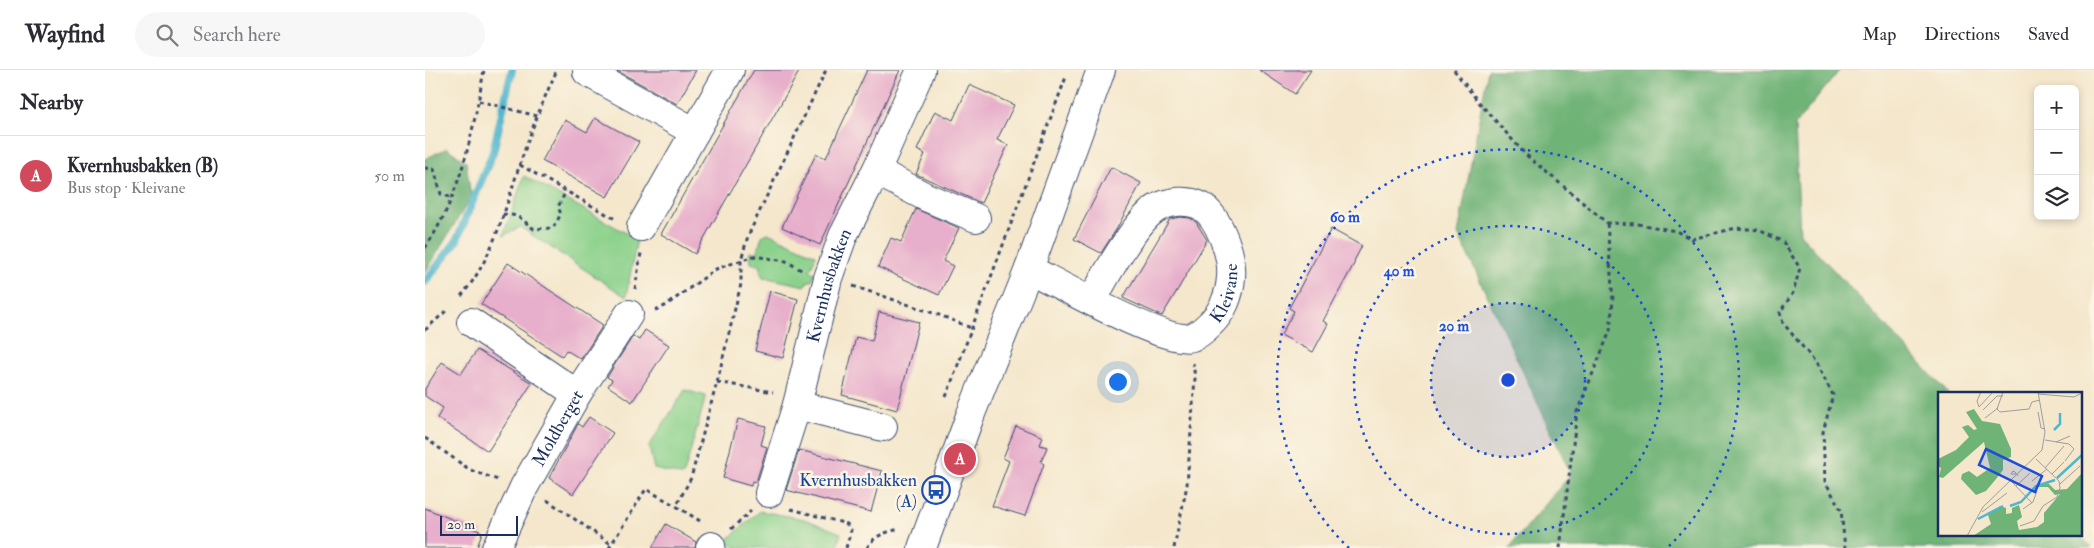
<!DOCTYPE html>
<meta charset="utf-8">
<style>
body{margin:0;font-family:"IM FELL Double Pica",serif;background:#f7f7f7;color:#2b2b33}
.controls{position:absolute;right:15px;top:15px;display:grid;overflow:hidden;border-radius:8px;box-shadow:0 2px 8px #0003}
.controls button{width:45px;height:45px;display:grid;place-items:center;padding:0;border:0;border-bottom:1px solid #e1e1e2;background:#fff;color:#2b2b33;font:25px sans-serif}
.scale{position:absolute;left:15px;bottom:12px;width:78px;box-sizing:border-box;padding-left:5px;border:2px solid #1b2f5e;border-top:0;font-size:14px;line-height:18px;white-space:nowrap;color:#1b2f5e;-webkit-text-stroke:4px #fcf5e5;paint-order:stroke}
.you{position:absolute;left:692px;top:311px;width:18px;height:18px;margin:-12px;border:4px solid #fff;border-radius:50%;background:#1a73e8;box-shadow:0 0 0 8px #1a73e833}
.badge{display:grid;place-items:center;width:32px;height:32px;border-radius:50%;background:#d1495b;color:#fff;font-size:16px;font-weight:700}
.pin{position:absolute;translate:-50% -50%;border:2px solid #fff;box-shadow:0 1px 5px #0006}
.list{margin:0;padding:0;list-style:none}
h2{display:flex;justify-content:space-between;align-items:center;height:65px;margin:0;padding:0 20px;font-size:21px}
h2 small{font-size:16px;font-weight:400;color:#7c7c81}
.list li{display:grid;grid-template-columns:32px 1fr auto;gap:15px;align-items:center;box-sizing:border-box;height:80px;padding:0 20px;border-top:1px solid #e1e1e2}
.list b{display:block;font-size:19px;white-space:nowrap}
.list p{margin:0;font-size:16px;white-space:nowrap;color:#7c7c81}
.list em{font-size:16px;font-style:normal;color:#7c7c81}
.icon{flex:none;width:28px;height:28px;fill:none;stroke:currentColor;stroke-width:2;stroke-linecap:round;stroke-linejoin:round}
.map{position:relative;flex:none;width:1669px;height:478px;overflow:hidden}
header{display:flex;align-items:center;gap:30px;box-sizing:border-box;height:70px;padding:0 25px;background:#fff;border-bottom:1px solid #e1e1e2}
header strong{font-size:24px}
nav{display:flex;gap:28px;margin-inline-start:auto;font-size:18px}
.search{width:350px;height:45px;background:#f7f7f7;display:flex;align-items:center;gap:12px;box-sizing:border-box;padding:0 18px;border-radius:28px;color:#7c7c81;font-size:19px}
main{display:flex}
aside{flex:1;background:#fff}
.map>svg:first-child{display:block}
.green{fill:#8bd18b;stroke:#538074}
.forest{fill:#70b377;stroke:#46716a}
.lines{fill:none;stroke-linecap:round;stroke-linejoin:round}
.stream{stroke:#50b6ce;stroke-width:8}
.building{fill:#e7afcb}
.minor-casing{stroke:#3c4b6e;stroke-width:30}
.path{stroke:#3c4b6e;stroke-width:3;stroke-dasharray:4 4;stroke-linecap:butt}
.minor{stroke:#fff;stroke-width:28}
.ring{fill:none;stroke:#1d4ed8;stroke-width:2.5;stroke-dasharray:2.5 5}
.labels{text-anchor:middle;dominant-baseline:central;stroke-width:5;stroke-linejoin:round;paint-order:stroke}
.street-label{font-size:18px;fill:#1b2f5e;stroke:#fcf5e5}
.transit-label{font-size:18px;fill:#164399;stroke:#fcf5e5;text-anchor:end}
.inset-river{fill:none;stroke:#50b6ce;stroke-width:2.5}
.inset-road{fill:none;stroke:#9d9da0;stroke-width:1}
.view{fill:#1d4ed8;fill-opacity:0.15;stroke:#1d4ed8;stroke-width:2.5}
.inset-edge{fill:none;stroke:#1b2f5e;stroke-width:2.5}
.centre{fill:#1d4ed8;stroke:#fcf5e5;stroke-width:2.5}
.ring-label{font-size:15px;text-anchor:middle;font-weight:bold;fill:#1d4ed8;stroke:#fcf5e5;stroke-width:5;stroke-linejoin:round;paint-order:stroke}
</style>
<header>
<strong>Wayfind</strong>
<div class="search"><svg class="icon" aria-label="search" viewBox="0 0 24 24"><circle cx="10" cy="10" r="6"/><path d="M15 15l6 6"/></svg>Search here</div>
<nav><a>Map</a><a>Directions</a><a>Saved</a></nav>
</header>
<main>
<aside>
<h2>Nearby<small></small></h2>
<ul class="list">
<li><span class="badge">A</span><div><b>Kvernhusbakken (B)</b><p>Bus stop · Kleivane</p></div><em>50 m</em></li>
</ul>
</aside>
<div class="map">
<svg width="1669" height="478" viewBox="0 0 1669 478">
<rect width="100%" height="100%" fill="#fcf5e5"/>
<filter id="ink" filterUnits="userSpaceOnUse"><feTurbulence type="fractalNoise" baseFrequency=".02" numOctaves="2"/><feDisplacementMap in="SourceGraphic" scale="10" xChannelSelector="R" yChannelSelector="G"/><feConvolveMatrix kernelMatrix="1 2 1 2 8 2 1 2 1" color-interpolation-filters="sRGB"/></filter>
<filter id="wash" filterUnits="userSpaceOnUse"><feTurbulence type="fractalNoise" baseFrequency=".0096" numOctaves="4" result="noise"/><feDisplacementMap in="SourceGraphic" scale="20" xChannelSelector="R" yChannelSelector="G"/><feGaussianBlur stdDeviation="1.12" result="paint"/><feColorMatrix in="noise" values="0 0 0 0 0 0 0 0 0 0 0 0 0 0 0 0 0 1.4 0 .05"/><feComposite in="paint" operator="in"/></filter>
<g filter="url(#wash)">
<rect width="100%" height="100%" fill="#f4e7cc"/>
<g class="green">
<polygon points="99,106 212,169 201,227 95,157 78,166"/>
<polygon points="343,163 391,185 385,201 390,203 387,211 383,211 380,216 338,207 335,202 336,196 326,193 325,181 332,183 337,166"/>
<polygon points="260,320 281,326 259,404 255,405 229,399 224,376"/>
<polygon points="335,441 379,449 416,463 412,478 312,478 301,471"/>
</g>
<g class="forest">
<polygon points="1063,0 1415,0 1370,55 1375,164 1523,323 1514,323 1514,464 1654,464 1667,478 1084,478 1146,404 1033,164"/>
<polygon points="22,78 41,92 46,127 0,203 0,89"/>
</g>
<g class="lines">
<polyline class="stream" points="0,212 31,172 68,82 87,0"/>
</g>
<g id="blocks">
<g class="building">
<polygon points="191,0 271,0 252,34"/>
<polygon points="329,0 375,0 270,184 236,164"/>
<polygon points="442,0 475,0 395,175 357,157 391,84 401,88"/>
<polygon points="834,0 886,0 870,24"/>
<polygon points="544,15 589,35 572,70 583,75 556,133 491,104 500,84 492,80 510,41 528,50"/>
<polygon points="170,48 214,72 182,127 117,91 140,50 162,62"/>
<polygon points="686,97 716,113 692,158 676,183 649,169"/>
<polygon points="491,139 534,158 518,191 528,196 514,225 453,197 466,168 476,172"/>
<polygon points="755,147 765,148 771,152 782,170 737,246 698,228 745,149"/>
<polygon points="906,159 937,176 929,191 930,192 898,251 903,254 888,282 856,265 869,241 864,238"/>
<polygon points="83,193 178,255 156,289 141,280 137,286 56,234"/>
<polygon points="345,221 373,229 358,288 330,281"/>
<polygon points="454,242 494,252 472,340 417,325 431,267 447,271"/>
<polygon points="220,260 244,275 207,332 183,316 187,310 182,307 208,266 214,270"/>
<polygon points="52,280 107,313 63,381 12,348 18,338 0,326 0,319 17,292 36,304"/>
<polygon points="164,347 188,363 148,424 124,408 153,354 157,357"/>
<polygon points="313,349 341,356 336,375 342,377 331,412 327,411 326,416 298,408"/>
<polygon points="591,356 618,367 615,375 622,377 616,392 619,394 600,446 567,436 584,391 578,388"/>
<polygon points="374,380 457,401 446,442 361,420"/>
<polygon points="0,438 57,462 52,478 0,478"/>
<polygon points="241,454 271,472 270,478 227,478"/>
</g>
</g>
</g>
<g filter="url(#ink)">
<use href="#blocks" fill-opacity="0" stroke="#3c4b6e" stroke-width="1"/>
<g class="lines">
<defs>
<g id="minor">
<polyline points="162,2 270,62"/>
<polyline points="451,101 501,127 551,148"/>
<polyline points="216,157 305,0"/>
<path id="s1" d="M604,199C632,213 741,275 767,267C773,265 780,259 785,254C798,242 805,224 806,207C808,186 794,147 776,136C763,129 744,131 732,138C711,150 679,208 667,231"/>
<polyline points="46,252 152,324"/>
<polyline points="372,335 458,357"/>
<path id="s2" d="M344,423L372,335L403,208L418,166L451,101L496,0"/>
<path id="s3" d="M71,478L99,417L152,324L204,244"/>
<polyline points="285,478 286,476"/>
<polyline points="497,478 545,346 604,199 676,0"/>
</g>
</defs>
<use href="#minor" class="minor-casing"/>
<g class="path">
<polyline points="1029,0 1052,30 1100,84 1182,153 1213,154 1251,161 1267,169 1311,158 1334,160 1358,172 1375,198 1368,223 1355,242 1358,253 1391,293 1408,325 1398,362 1400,411 1416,440 1420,478"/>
<polyline points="54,31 112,46"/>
<polyline points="95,95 192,150"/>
<polyline points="0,98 9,99 16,124 28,128"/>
<polyline points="78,144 93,146 109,159 128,158 136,144 133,137 141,121"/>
<path d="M0,178C36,126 48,61 59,0"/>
<polyline points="428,216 517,246 546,258"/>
<polyline points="210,219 216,183"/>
<path d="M36,226C66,192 79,143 93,100C104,66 117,32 132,0"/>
<polyline points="230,240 240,236 291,199 329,186 361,191 378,201"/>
<polyline points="0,260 21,241"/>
<polyline points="292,312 348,322"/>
<polyline points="521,327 641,7"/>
<polyline points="0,368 45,400 73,410"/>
<polyline points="122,430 186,474"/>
<polyline points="366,439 422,454 426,460 421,478"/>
<polyline points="275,451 251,436 266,408 292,312 316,214 316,190 323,166 401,0"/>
<polyline points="306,459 326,441"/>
<polyline points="184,478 221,419 251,436"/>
<path d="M442,478C449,465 461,462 475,459"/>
<polyline points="749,478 762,415 770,308 768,293"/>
<polyline points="1135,478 1152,342 1185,261 1188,230 1182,153"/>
</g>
<use href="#minor" class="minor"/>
</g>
</g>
<circle cx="1083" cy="310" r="77" fill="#1d4ed8" fill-opacity=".12"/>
<g class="ring">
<circle cx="1083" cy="310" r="77"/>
<circle cx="1083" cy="310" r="154"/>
<path d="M924 478A231 231 0 1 1 1242 478"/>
</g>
<defs>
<symbol id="bus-ring" viewBox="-11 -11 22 22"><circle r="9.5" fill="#fcf5e5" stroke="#1a4fb4" stroke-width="1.5"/><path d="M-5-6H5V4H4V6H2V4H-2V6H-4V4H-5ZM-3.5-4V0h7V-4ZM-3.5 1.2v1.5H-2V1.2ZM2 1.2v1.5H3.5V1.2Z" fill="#1a4fb4"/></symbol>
</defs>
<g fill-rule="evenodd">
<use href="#bus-ring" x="495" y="404" width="32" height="32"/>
</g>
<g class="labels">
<g class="street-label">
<text stroke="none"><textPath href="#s2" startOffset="216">Kvernhusbakken</textPath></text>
<text stroke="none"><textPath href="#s1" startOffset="236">Kleivane</textPath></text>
<text stroke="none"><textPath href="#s3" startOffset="135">Moldberget</textPath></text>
</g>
<g class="transit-label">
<text x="492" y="410">Kvernhusbakken<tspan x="492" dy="21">(A)</tspan></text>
</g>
</g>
<g transform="translate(1513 322)">
<rect width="144" height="144" fill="#f4e7cc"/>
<path d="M36,17L44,29L62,32L73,57V65L65,68V78L58,87L48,99L38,103L23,87L24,82L31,79L39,85L52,76L46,50L5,86L1,85L3,76L0,74V67L18,58L31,45L24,35L30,33L36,38L39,37L28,20ZM144,81V144H35L53,132L50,123L62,114L68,116V122L74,121V116L81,113L84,125L79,129L81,138L99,135L106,130V121L122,102L117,103L110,95H97L110,91L117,98L129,97Z" fill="#70b377"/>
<path class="inset-river" d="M116,38L122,32V21M119,86L144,63M72,114L83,110L98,94L117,88M40,127L65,114"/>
<path class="inset-road" d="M43,0L39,9L41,15L55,0M65,0L59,17L62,20L91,17L94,10L102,8M100,2L136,5L144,1M45,18L59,4H65M100,20L103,36L107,37M47,26L60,16M107,48L131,52L136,57L127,69M118,50L132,44M107,76L126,54M78,82H73L75,79L77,80L80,84M114,82L126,70M94,89L109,77M74,90L94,111M122,92L142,74M78,94L92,81M85,117L95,110L99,99M44,120L69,101M82,134L96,129L105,114L119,105L122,96L121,89L98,67M29,144L45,115L104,58L107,40L100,0"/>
<path class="view" d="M48,57L104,84L97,100L41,73Z"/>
<rect width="144" height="144" class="inset-edge"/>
</g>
<circle cx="1083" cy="310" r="8" class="centre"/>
<g class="ring-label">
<text x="920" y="152">60 m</text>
<text x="974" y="206">40 m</text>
<text x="1029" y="261">20 m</text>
</g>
</svg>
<div class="controls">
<button>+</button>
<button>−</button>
<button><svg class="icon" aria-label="layers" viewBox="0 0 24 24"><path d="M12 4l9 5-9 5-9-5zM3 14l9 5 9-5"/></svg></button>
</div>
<div class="scale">20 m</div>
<div class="you"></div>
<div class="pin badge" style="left:535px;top:389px">A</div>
</div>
</main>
